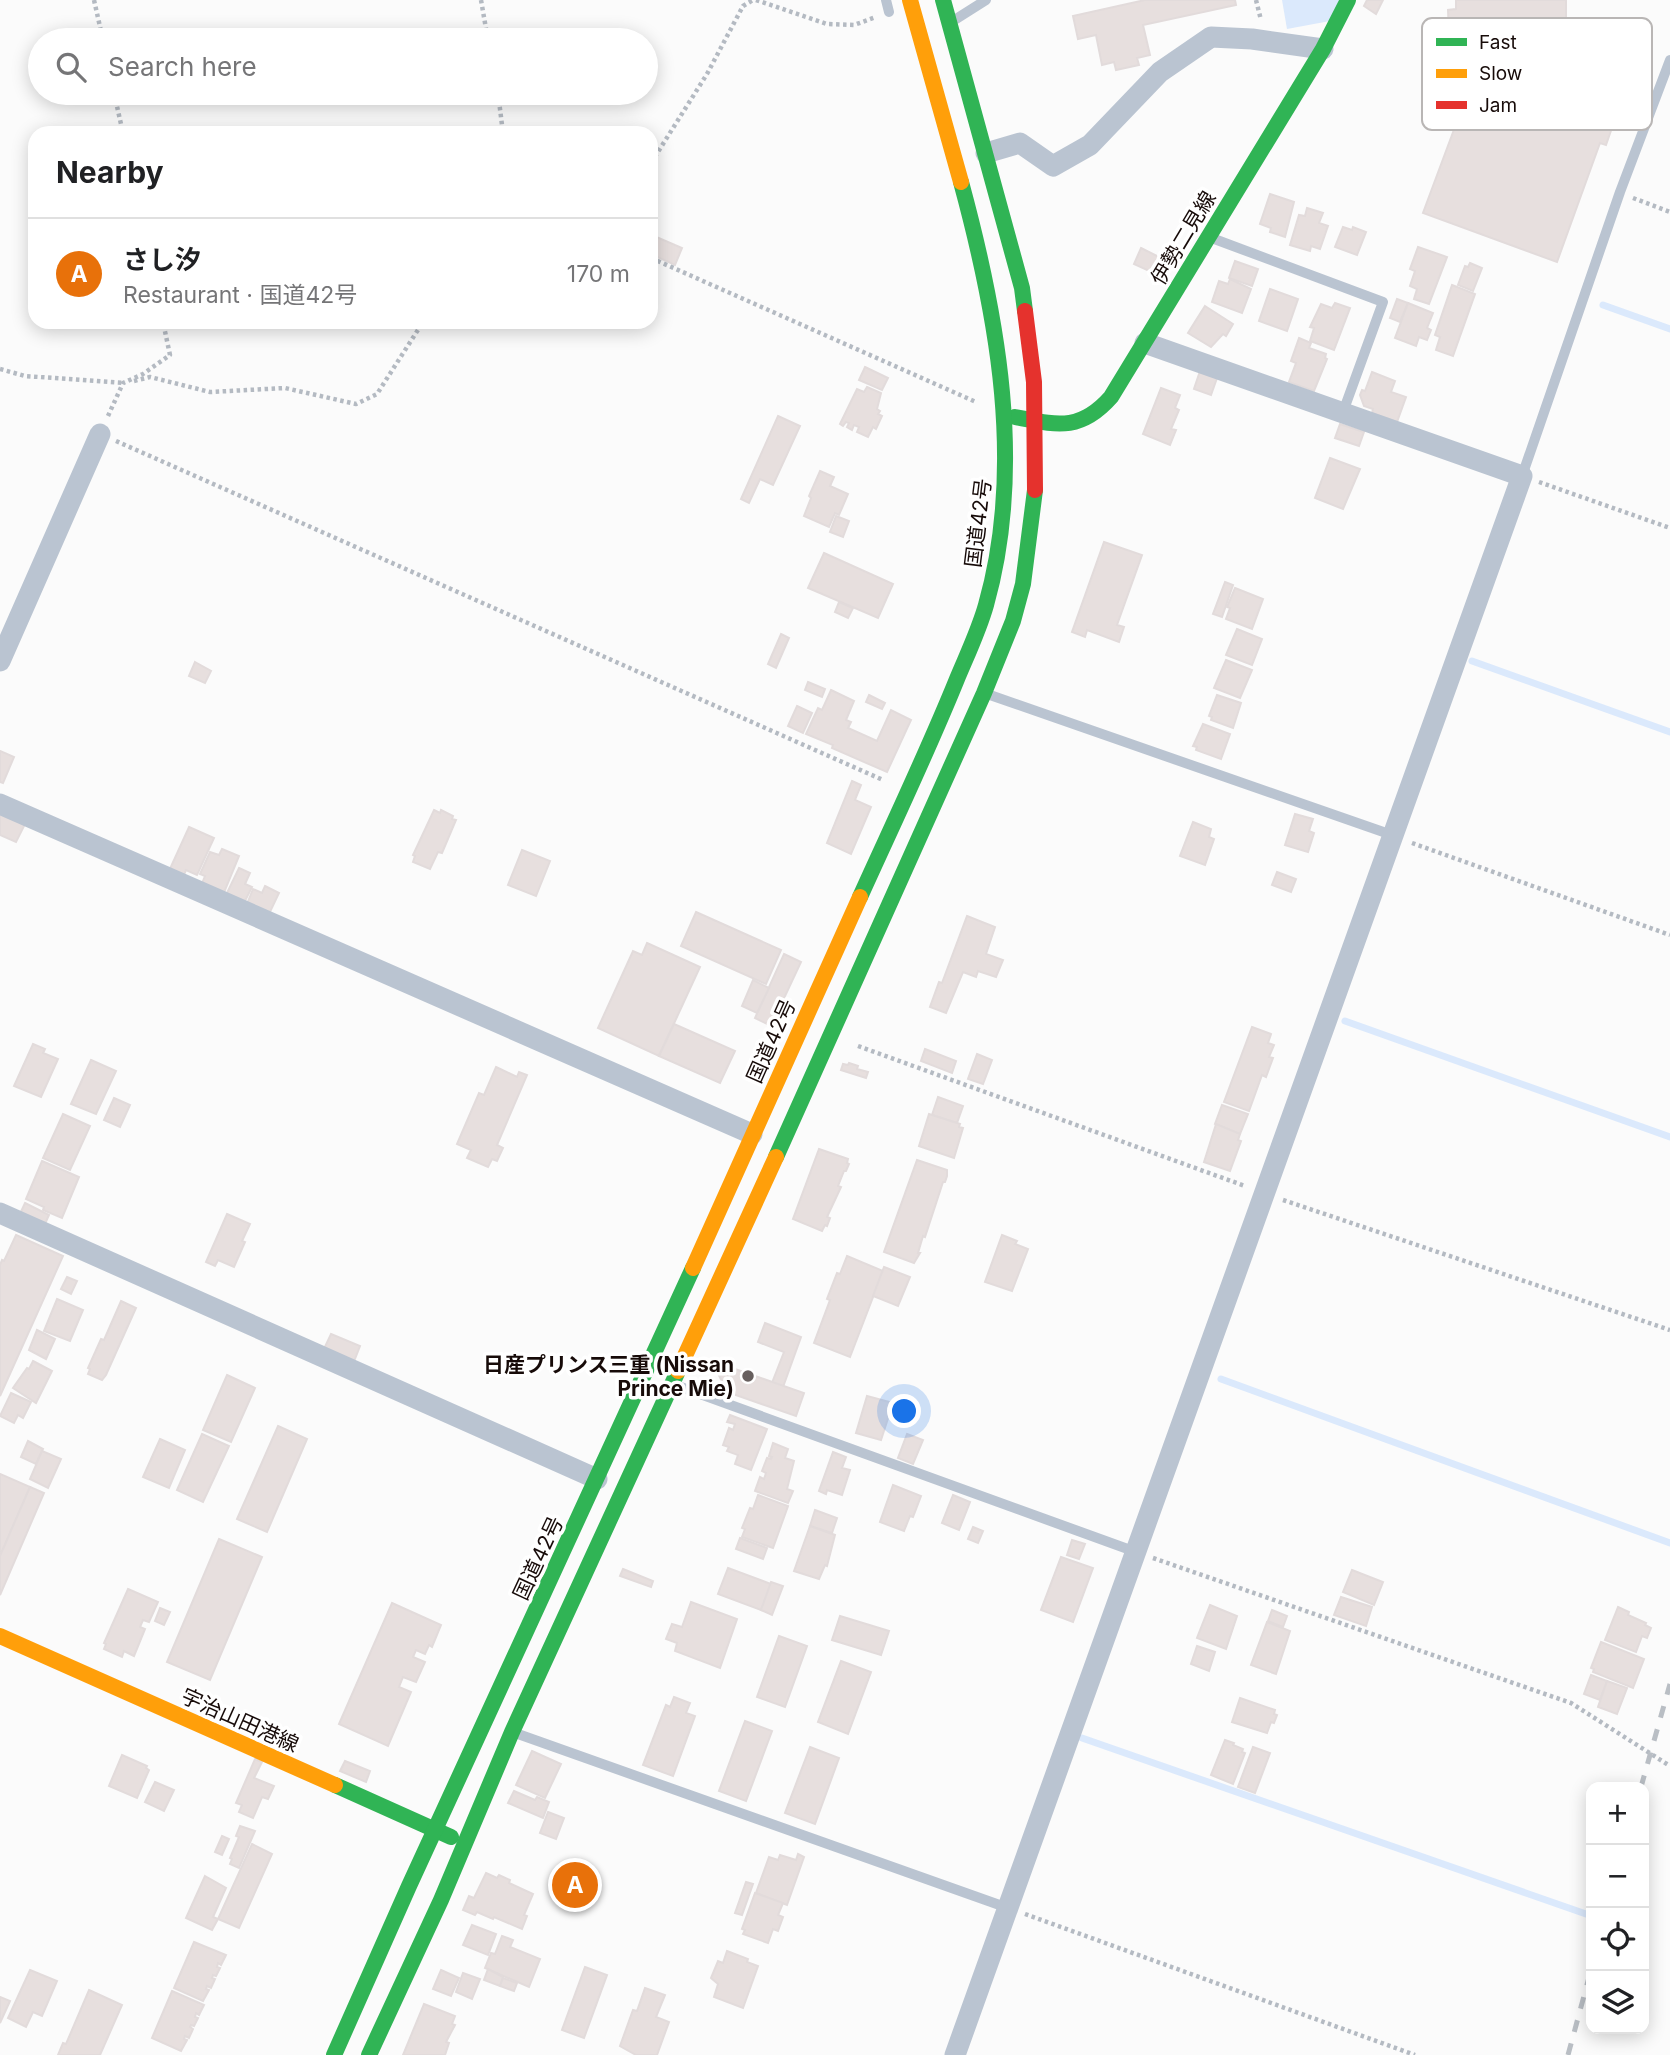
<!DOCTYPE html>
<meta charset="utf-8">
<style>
body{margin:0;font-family:Inter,"Noto Sans JP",sans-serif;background:#f2f2f2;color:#202124}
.controls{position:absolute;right:21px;bottom:21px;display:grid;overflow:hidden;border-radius:14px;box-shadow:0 4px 18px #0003}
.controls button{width:63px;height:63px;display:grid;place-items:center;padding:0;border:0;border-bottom:2px solid #e0e0e0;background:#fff;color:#202124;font:35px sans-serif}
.you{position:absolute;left:905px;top:1412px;width:24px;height:24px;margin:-18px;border:5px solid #fff;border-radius:50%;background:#1a73e8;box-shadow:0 0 0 10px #1a73e833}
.badge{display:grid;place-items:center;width:46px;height:46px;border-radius:50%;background:#2563eb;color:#fff;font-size:23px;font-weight:700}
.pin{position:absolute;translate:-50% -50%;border:4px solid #fff;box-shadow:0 2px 7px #0006}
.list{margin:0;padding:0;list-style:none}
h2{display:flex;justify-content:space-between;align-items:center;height:91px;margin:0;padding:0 28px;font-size:30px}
h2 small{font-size:23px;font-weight:400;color:#757577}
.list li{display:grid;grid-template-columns:46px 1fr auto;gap:21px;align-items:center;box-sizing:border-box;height:112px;padding:0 28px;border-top:2px solid #e0e0e0}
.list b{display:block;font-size:26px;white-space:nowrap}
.list p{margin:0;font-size:23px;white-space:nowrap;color:#757577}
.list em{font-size:23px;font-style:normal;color:#757577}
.icon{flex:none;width:38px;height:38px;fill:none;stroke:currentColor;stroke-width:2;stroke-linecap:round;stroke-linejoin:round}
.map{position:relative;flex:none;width:1670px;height:2055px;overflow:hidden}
.search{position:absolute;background:#fff;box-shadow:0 4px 18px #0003;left:28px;top:28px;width:630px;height:77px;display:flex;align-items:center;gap:18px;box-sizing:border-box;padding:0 24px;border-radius:38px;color:#757577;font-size:26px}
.panel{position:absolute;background:#fff;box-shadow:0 4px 18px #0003;left:28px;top:126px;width:630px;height:203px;border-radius:21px}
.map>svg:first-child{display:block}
.water{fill:#dbe9fc}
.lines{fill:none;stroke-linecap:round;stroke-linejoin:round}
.stream{stroke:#dbe9fc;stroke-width:7}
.building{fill:#e7dfde;stroke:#e2dbdb;stroke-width:2}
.path{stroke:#b4bac2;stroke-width:4.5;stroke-dasharray:3.5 3.5;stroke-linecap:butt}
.lane{stroke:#bac4d1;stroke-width:10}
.street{stroke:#bac4d1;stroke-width:21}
.fast{stroke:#30b455;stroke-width:16}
.slow{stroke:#ff9f0a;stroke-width:16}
.jam{stroke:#e5322d;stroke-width:16}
.rail{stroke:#b9bec4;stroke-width:5;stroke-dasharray:12 12;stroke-linecap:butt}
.poi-dot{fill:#675f5e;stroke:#fff;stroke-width:2.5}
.labels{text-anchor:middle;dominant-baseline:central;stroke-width:7;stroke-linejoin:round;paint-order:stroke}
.street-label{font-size:21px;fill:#170b09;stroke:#fff}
.poi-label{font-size:21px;font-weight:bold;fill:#170b09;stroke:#fff;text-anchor:end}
.key{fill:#fff;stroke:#b9b6b5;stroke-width:2}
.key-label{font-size:19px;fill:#170b09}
</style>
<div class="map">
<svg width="1670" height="2055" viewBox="0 0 1670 2055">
<rect width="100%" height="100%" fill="#fbfbfb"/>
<polygon class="water" points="1282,0 1341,0 1330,21 1287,29"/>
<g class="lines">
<g class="stream">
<polyline points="1603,305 1670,329"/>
<polyline points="1472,661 1670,732"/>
<polyline points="1345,1021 1670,1137"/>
<polyline points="1221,1379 1670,1543"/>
<polyline points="1082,1738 1586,1914"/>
</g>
</g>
<g class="building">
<polygon points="1145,0 1235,0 1236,5 1143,25 1150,55 1137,58 1139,65 1116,70 1114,62 1102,65 1096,35 1078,39 1073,16"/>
<polygon points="1367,0 1383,0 1376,14 1364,6"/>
<polygon points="1456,0 1566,0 1566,19 1542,20 1543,29 1449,34 1448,10 1456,9"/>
<polygon points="1513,76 1617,113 1606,145 1600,143 1557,262 1423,213 1468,92 1502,105"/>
<polygon points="1270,194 1294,202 1285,237 1270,232 1271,228 1260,224"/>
<polygon points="1307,208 1323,213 1319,223 1328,226 1320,249 1311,246 1310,251 1290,245 1299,215 1305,216"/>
<polygon points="1343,227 1352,230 1353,227 1366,232 1357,255 1335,247"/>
<polygon points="654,236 682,248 675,265 651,254 651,243"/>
<polygon points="1418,247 1447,257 1429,304 1414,299 1417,289 1410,286 1415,271 1410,269"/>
<polygon points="1141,248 1165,260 1158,275 1134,264"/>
<polygon points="1235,261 1258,269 1252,286 1229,278"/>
<polygon points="1470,263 1482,268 1473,291 1458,285 1465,266 1468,267"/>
<polygon points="1230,279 1251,289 1242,313 1212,302 1219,281 1228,284"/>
<polygon points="1452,285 1475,294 1453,356 1436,350 1440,337 1435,335"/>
<polygon points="1270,289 1298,299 1287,331 1259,321"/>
<polygon points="1397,299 1408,303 1400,322 1390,318"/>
<polygon points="1335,303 1350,308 1334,350 1310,341 1314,328 1310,327 1321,304 1332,308"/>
<polygon points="1408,303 1433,313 1427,328 1431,330 1427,340 1419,337 1416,346 1395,338"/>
<polygon points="1205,306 1233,324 1226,336 1223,334 1211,347 1188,333"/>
<polygon points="1299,338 1311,343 1309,348 1326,354 1325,358 1327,359 1314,391 1289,382 1296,363 1291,361"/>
<polygon points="865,367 888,378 882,390 859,380"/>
<polygon points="1200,371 1217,378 1211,395 1194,389"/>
<polygon points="1372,372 1395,381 1391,392 1406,397 1397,422 1372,413 1373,409 1364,406 1360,395 1362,390 1365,391"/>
<polygon points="867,387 881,393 877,409 880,411 878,414 882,416 876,429 873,427 868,437 857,432 859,427 854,425 852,430 847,427 849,423 846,422 843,426 840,424 857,389 864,392"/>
<polygon points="1161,388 1180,395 1175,408 1179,410 1171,429 1176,430 1170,445 1143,434"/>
<polygon points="778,416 800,426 773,485 760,479 749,503 741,499"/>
<polygon points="1340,424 1364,432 1359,446 1335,438"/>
<polygon points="1330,458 1360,469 1343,509 1315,498"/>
<polygon points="820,471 834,477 830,486 848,494 839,515 835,513 829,527 804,516 811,498 809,496"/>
<polygon points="836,516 849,521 843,537 830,532"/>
<polygon points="1104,542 1142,555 1117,625 1124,627 1119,642 1087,630 1085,637 1072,632"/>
<polygon points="824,553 893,584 878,618 808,588"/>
<polygon points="1225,582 1233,585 1222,617 1213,614"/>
<polygon points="1235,588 1263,599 1252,629 1226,619 1230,608 1227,607"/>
<polygon points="839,602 853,608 848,618 835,612"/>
<polygon points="1237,629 1262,639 1252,665 1226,655"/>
<polygon points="781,634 789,638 776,668 768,664"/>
<polygon points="1226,660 1252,670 1240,698 1214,688"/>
<polygon points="195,662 211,671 205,683 189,676"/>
<polygon points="808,682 825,689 822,697 805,690"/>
<polygon points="831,690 854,701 846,720 851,722 848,728 877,741 891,710 911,720 887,772 832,748 833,745 806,734 818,708 822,710"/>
<polygon points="869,695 885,703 882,709 866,702"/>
<polygon points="1217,695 1241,703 1233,728 1211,720 1212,717 1209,716"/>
<polygon points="797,706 812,713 803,733 788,726"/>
<polygon points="1203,724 1230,734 1221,759 1196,750 1197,747 1193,746"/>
<polygon points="0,751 14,757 3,783 0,782"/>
<polygon points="852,781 861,785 855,800 871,807 851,854 827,843"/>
<polygon points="434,810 440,813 441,810 453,816 452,819 456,820 442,853 438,852 430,869 413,862 415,856 413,855"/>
<polygon points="0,812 25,824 16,842 0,835"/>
<polygon points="1295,814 1313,819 1309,831 1314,833 1308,852 1285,845"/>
<polygon points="1193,822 1211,829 1209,837 1214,839 1205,865 1180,856"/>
<polygon points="189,827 214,838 197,875 186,870 183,877 169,871"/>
<polygon points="222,849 239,856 223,895 201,886 205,876 200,874 210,852 219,855"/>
<polygon points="522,850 550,861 536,896 508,885"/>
<polygon points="239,868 250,873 245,884 252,887 244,903 226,895"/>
<polygon points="1277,872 1296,879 1291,892 1272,885"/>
<polygon points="265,886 279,893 269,914 247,904 253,889 262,893"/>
<polygon points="696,912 781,950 766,984 681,946"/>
<polygon points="967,916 995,927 986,954 1003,960 996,977 978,971 976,977 963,972 946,1013 930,1007 939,982 942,983"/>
<polygon points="647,943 700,967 659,1056 598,1028 633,951 642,955"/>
<polygon points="784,954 801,962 771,1026 755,1018"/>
<polygon points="753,980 769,988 757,1013 742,1006"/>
<polygon points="674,1024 735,1051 720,1083 659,1056"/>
<polygon points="1252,1027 1271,1034 1268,1043 1274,1045 1269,1057 1273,1058 1266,1077 1262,1075 1249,1111 1224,1102"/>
<polygon points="33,1044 45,1049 43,1053 58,1059 41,1097 14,1086"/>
<polygon points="925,1049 956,1061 952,1073 921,1061"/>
<polygon points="977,1054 992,1060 983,1084 968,1079"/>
<polygon points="91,1060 116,1071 96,1114 71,1104"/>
<polygon points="849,1063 858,1066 857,1069 868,1072 866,1078 841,1070 843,1064 848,1065"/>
<polygon points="496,1067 517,1077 519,1072 527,1075 497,1145 503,1148 497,1161 492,1159 488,1167 467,1158 471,1150 457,1144 479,1093 484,1095"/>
<polygon points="938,1097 963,1106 957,1123 932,1115"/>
<polygon points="114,1098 130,1105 120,1127 104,1120"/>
<polygon points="1222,1105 1248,1114 1240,1134 1215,1124"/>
<polygon points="63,1114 90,1126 70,1170 43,1158"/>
<polygon points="929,1114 960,1124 959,1127 963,1128 954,1158 919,1146"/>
<polygon points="1216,1124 1240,1134 1238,1140 1241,1141 1230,1171 1204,1162"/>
<polygon points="819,1149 848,1159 847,1163 849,1164 846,1171 844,1171 838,1186 841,1187 827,1217 830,1218 827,1226 825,1225 822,1231 793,1219"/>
<polygon points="917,1160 947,1170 947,1176 945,1182 943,1182 925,1237 923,1236 918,1253 920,1253 914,1263 884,1252"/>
<polygon points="42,1161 79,1177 62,1218 43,1210 44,1207 26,1199"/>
<polygon points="25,1203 49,1215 44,1226 18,1218"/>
<polygon points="227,1214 250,1224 242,1241 245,1242 234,1267 218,1260 215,1266 206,1262"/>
<polygon points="16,1235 63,1256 0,1396 0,1265 2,1260 4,1261"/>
<polygon points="1002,1235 1017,1241 1015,1244 1028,1249 1012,1291 985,1282"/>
<polygon points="847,1256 883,1271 850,1357 814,1343 830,1300 827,1299 837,1273 840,1274"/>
<polygon points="884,1267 910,1277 898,1306 873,1296"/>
<polygon points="67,1277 77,1281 71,1294 61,1289"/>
<polygon points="57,1299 83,1310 70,1341 44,1331"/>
<polygon points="121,1301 136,1308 106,1375 102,1380 88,1374 90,1369 88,1368 101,1339 104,1340"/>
<polygon points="765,1323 801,1337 783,1387 772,1383 784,1352 758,1342"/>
<polygon points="37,1330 55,1339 46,1359 29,1350"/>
<polygon points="331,1334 360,1346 353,1364 323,1351"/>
<polygon points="33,1361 52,1371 36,1403 13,1388 27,1368 29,1369"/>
<polygon points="712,1361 804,1393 796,1416 727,1392"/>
<polygon points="227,1375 255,1388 231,1442 203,1430"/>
<polygon points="11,1393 31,1402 23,1418 18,1415 14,1423 0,1416"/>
<polygon points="867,1396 893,1403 881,1440 856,1433"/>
<polygon points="730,1415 767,1429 751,1470 735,1464 738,1455 727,1451 729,1447 723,1445 729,1428 733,1430 735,1424 727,1422"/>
<polygon points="278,1426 307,1439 267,1532 237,1519"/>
<polygon points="202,1434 229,1446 203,1502 177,1490"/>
<polygon points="907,1434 923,1440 913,1464 898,1458"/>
<polygon points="160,1439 185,1450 169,1488 143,1477"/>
<polygon points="28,1441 43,1449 36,1464 21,1457"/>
<polygon points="773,1443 788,1449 785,1458 794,1461 787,1489 793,1491 788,1503 755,1491 760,1477 764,1479 766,1473 762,1471 767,1458 771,1459 772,1457 769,1456"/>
<polygon points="42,1451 61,1459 48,1488 30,1479"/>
<polygon points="833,1452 846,1457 842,1468 850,1470 842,1495 827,1490 826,1494 819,1491"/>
<polygon points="0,1474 30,1487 0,1556"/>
<polygon points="893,1485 921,1496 913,1517 910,1516 904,1531 880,1522"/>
<polygon points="30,1487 44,1493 0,1595 0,1556"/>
<polygon points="758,1495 788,1506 773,1548 742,1537 745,1529 742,1528 750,1508 753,1509"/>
<polygon points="953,1495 970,1502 959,1530 942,1523"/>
<polygon points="815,1510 837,1518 832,1533 810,1526"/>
<polygon points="810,1526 835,1535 827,1566 825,1565 819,1579 794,1571"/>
<polygon points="973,1527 983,1531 978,1543 968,1539"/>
<polygon points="740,1538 767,1548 763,1559 736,1549"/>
<polygon points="219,1539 262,1557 210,1680 167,1662"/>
<polygon points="1072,1540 1085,1544 1079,1559 1067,1555"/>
<polygon points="1061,1557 1093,1568 1073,1622 1041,1610"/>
<polygon points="728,1568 771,1584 761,1610 718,1594"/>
<polygon points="623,1569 653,1581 651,1587 620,1576"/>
<polygon points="1352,1570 1383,1582 1374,1605 1343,1592"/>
<polygon points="771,1582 783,1586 772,1615 761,1610"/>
<polygon points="128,1589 158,1602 149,1622 143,1620 140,1627 145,1629 134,1656 124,1651 122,1657 104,1649 106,1644 104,1643"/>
<polygon points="1341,1597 1372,1607 1366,1626 1334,1615"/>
<polygon points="691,1602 737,1619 720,1668 675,1651 677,1643 666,1639 672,1624 682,1627"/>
<polygon points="392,1603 441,1625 432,1647 429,1645 425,1654 416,1650 413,1657 425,1662 416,1682 403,1677 399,1687 411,1692 388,1746 339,1724"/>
<polygon points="1210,1605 1237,1616 1226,1649 1197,1638"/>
<polygon points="1618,1607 1629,1612 1628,1615 1646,1623 1645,1625 1651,1628 1647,1638 1642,1636 1636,1652 1605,1640"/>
<polygon points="160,1608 170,1612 164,1625 155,1621"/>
<polygon points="1272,1610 1287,1616 1283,1627 1268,1621"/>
<polygon points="840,1616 889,1631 881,1655 832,1640"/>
<polygon points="1267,1622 1290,1631 1276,1674 1251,1665"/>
<polygon points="779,1636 807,1646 785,1707 757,1697"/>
<polygon points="1601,1642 1644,1659 1633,1688 1593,1672 1594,1669 1591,1668"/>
<polygon points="1197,1646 1215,1652 1209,1671 1191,1664"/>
<polygon points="841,1661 871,1672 848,1734 818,1722"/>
<polygon points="1591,1675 1607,1681 1600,1700 1584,1694"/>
<polygon points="1607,1681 1627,1688 1617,1714 1598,1707"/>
<polygon points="674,1697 690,1703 686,1713 695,1716 673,1776 643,1765 666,1705 670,1707"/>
<polygon points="1240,1698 1275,1710 1274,1714 1277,1715 1274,1723 1271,1722 1267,1733 1232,1722"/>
<polygon points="745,1721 772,1731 746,1801 719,1791"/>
<polygon points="1225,1740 1234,1743 1233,1745 1243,1749 1242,1752 1245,1753 1233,1784 1211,1775"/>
<polygon points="810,1747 839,1758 815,1824 785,1813"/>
<polygon points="1253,1747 1270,1753 1255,1793 1238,1787"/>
<polygon points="532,1751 561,1764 545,1798 516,1785"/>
<polygon points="122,1755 147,1766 146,1768 149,1770 137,1798 109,1786"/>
<polygon points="255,1759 262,1762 254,1778 274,1786 268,1799 262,1797 253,1818 239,1812 242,1805 236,1803"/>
<polygon points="345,1761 370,1771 366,1782 340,1771"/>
<polygon points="155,1782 174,1790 164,1811 145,1802"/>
<polygon points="514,1791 535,1800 537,1797 549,1802 543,1818 508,1803"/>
<polygon points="548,1812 564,1818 556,1839 540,1833"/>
<polygon points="240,1826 255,1831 239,1868 230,1864 232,1859 230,1858 239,1837 236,1836"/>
<polygon points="222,1836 229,1839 222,1855 215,1852"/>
<polygon points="252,1844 272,1854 239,1928 218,1919"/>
<polygon points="798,1854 804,1857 787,1905 756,1893 769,1857 778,1860 780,1855 796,1860"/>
<polygon points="486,1873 497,1878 499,1875 510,1880 509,1883 533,1894 524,1915 527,1916 522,1929 494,1917 493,1919 477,1912 475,1915 463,1910 469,1896 474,1898"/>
<polygon points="205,1876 226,1888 213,1917 218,1919 212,1930 186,1918"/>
<polygon points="746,1882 753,1884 742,1915 735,1913"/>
<polygon points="755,1893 783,1903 778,1915 783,1917 778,1931 773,1929 768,1943 743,1934 745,1930 742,1929"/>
<polygon points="472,1925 496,1934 488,1955 463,1945"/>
<polygon points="502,1936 513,1940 510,1947 540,1959 529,1987 485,1968 491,1953 495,1954"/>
<polygon points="194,1942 226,1955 221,1965 218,1963 217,1967 220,1968 216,1976 213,1975 212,1978 215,1979 211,1988 207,1986 206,1989 209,1990 203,2001 174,1988"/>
<polygon points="727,1951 748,1959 747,1962 758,1966 743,2008 714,1997 718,1984 711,1978 718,1961 723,1963"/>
<polygon points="585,1967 607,1975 584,2038 562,2030"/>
<polygon points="488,1969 503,1977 500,1986 484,1980"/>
<polygon points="30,1970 57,1981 42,2016 33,2012 26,2027 8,2018"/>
<polygon points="441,1970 459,1978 451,1996 433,1989"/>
<polygon points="463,1973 480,1979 472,1999 456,1992"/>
<polygon points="503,1978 517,1983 514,1991 500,1986"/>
<polygon points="645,1988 665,1995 656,2017 669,2022 657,2055 636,2055 620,2046 633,2010 637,2011"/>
<polygon points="89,1990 122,2005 100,2055 58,2055 63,2043 66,2044"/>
<polygon points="172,1991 204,2005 199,2015 196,2013 195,2017 198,2018 194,2026 191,2025 190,2027 193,2029 189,2038 185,2036 184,2039 187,2040 181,2051 152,2038"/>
<polygon points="0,1997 10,2001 0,2023"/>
<polygon points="424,2004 455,2016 452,2024 455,2025 446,2042 449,2043 445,2055 403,2055"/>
</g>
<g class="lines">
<g class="path">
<polyline points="94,0 103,40"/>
<polyline points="481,0 488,40"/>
<polyline points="756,0 827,24 854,25 876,17"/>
<polyline points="1256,0 1261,20"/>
<polyline points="114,93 123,133"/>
<polyline points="498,93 503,133"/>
<polyline points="651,163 707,74 743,6 753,0"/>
<polyline points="1633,198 1670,212"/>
<polyline points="651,258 976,402"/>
<polyline points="0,369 25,376 125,383"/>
<polyline points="134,381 150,377 210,392 285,388 356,404 377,394 423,322"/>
<polyline points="108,416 123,383 143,374 170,355 163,322"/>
<polyline points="116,441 883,780"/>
<polyline points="1539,482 1670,528"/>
<polyline points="1412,843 1670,935"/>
<polyline points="858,1046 1245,1186"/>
<polyline points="1283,1200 1670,1330"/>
<polyline points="1153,1558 1571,1703 1670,1766"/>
<polyline points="1025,1914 1415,2055"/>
</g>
<g class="lane">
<polyline points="886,0 889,12"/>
<polyline points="956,19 986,0"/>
<polyline points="1209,237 1383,302 1343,412"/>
<polyline points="1522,476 1620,192 1670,60"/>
<polyline points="990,695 1392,835"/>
<polyline points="678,1386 1136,1552"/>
<polyline points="518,1734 1008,1908"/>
</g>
<g class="street">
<polyline points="986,153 1020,143 1053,166 1090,145 1160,72 1211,37 1252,39 1323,49"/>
<polyline points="0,661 100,434"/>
<polyline points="0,804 752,1134"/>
<polyline points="0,1213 597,1479"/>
<polyline points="955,2055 1522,476 1145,343"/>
</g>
<g class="fast">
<polyline points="943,0 1022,288 1025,311"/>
<path d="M1015,417C1057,425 1080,432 1111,397L1323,49L1348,0"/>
<path d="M860,897C893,824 927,753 957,679C967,655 979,630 986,605C1025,467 998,318 961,182"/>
<polyline points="776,1157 984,693 1013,621 1023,584 1035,490"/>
<polyline points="335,1785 451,1837"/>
<polyline points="334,2055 409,1886 693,1268"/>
<polyline points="369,2055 441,1900 512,1732 678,1371"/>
</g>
<g class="slow">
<polyline points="910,0 961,182"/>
<polyline points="693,1268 860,897"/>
<polyline points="678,1371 776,1157"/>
<polyline points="0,1636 335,1785"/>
</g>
<polyline class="jam" points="1025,311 1034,382 1035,490"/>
<g class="rail">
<polyline points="1641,1787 1670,1684"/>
<polyline points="1568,2055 1591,1970"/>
</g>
</g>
<circle class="poi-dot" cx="748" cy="1376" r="7"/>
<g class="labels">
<g class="street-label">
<text transform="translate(1183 238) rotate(-59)">伊勢二見線</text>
<text transform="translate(978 523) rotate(-83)">国道42号</text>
<text transform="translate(771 1041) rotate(-66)">国道42号</text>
<text transform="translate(538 1558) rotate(-65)">国道42号</text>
<text transform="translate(240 1720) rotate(24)">宇治山田港線</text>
</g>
<g class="poi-label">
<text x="734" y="1364">日産プリンス三重 (Nissan<tspan x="734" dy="24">Prince Mie)</tspan></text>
</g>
</g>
<rect x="1422" y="18" width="230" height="112" rx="10" class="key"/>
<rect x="1436" y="38" width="31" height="8" fill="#30b455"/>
<rect x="1436" y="69" width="31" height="9" fill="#ff9f0a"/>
<rect x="1436" y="101" width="31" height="8" fill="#e5322d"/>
<g class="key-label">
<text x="1479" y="49">Fast</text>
<text x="1479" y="80">Slow</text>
<text x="1479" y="112">Jam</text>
</g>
</svg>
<div class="controls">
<button>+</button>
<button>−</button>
<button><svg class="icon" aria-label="locate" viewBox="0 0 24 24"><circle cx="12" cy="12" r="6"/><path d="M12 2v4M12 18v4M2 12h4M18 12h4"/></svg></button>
<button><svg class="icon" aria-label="layers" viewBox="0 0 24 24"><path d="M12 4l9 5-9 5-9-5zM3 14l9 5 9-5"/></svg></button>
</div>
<div class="you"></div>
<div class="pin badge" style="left:575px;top:1885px;background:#e8710a">A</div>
<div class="search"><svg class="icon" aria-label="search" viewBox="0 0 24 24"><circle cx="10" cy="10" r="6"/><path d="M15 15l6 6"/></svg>Search here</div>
<section class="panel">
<h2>Nearby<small></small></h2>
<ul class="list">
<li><span class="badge" style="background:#e8710a">A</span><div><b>さし汐</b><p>Restaurant · 国道42号</p></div><em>170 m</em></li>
</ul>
</section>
</div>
